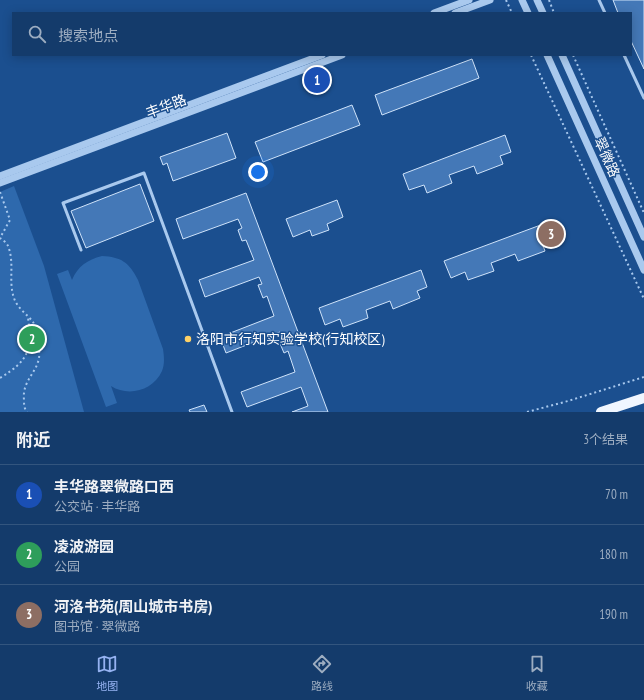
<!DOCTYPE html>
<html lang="zh">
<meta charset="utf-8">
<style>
body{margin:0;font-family:"PT Sans Narrow","Noto Sans SC",sans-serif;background:#214673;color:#f1f3f6}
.you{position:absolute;left:258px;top:172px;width:14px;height:14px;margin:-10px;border:3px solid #fff;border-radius:50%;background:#1a73e8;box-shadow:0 0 0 6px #1a73e833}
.badge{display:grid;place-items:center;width:26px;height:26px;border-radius:50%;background:#95b2f1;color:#fff;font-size:13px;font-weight:700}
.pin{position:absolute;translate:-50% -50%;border:2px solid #fff;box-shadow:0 1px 4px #0006}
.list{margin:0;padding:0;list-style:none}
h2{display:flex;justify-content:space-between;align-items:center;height:52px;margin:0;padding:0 16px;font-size:17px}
h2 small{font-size:13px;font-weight:400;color:#9dadc1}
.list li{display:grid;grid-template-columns:26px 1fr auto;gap:12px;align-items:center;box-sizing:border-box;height:60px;padding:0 16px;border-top:1px solid #33557e}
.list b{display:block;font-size:15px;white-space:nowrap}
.list p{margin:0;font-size:13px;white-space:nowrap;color:#9dadc1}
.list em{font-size:13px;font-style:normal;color:#9dadc1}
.icon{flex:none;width:22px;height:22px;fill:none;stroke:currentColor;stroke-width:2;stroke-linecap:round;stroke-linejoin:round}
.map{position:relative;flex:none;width:644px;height:412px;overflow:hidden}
.search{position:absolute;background:#143b6b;box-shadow:0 2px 10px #0003;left:12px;right:12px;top:12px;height:44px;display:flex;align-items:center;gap:10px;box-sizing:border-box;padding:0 14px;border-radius:0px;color:#9dadc1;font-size:15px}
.sheet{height:232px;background:#143b6b}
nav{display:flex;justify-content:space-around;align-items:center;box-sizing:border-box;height:56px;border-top:1px solid #33557e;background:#143b6b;font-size:11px;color:#9dadc1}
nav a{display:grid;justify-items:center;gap:2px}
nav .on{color:#95b2f1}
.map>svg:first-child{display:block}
.green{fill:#2e69ad}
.building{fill:#4478b7;stroke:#cfe3fa}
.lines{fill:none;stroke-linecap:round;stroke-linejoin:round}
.path{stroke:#a9c9ee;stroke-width:2;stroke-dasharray:2 3;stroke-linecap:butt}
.service{stroke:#a9c9ee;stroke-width:3}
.tertiary{stroke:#a9c9ee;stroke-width:7}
.primary{stroke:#f0f6ff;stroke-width:10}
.poi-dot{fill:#ffd166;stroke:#1b4f8f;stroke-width:1.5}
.labels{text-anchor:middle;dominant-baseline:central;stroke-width:3;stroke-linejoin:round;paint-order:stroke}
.street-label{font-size:14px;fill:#fff;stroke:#1b4f8f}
.poi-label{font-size:14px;fill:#fff;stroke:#1b4f8f;text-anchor:start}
</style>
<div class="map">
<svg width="644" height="412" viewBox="0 0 644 412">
<rect width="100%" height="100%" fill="#1b4f8f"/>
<g class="green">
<polygon points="14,186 44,266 84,412 0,412 0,192"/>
<path d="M102,256C121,257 129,262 138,280L163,349C164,356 165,364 162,371C153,391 128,397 111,386L117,403L106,407L57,274L68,270L72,280C78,266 87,260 102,256Z"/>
</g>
<g class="building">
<polygon points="613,0 644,0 644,69 631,41 631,13 618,13"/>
<polygon points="472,59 479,78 382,115 375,95"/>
<polygon points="352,105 360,125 263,162 255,142"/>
<polygon points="227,133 236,158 173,181 167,163 163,165 160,157"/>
<polygon points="505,135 511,152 500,156 503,164 477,174 474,166 449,175 452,183 427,193 424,185 409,190 403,174"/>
<polygon points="140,184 154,221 86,248 71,211"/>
<polygon points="246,193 328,412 292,412 308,406 301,387 247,407 241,392 295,372 288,351 284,353 279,341 283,340 280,332 226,353 220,337 274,316 267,296 263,298 258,285 262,284 259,277 205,297 199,280 254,260 246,240 242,241 238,230 242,228 238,219 183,239 176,219"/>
<polygon points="337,200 343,217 327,224 329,230 312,236 310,230 293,237 286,219"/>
<polygon points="546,223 552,239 542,243 545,251 518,261 515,254 491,263 494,271 468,280 465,272 451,278 444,261"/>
<polygon points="421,270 427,287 417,291 420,298 393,309 390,301 366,310 368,318 343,327 340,319 325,325 319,308"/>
<polygon points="204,405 207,412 190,412 189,410"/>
</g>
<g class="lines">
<g class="path">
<polyline points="506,0 512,13"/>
<polyline points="549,0 554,13"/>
<polyline points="531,55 644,299"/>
<polyline points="573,55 644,213"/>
<path d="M0,192L10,220L0,238C3,240 7,243 8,246C15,263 8,281 14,298C17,308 27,314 33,322C37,328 40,351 39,358C36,374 22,381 24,400C24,405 24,408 27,412"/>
<path d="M0,378C28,361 33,350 28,318"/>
<polyline points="527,412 568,401 644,377"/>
</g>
<g class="service">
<polyline points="599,0 605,13"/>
<polyline points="624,55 644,98"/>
<polyline points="81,250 63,203 144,173 232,412"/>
</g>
<g class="tertiary">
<polyline points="522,0 528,13"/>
<polyline points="537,0 543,13"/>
<polyline points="434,13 469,0"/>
<polyline points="455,13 490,0"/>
<polyline points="547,55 644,270"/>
<polyline points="562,55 644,237"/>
<polyline points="0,176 322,55"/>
<polyline points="0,183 342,55"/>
</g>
<polyline class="primary" points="601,412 644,398"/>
</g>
<circle class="poi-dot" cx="188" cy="339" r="4"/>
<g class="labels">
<g class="street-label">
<text transform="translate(166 106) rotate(-20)">丰华路</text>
<text transform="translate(607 157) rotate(66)">翠微路</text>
</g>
<g class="poi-label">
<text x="196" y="339">洛阳市行知实验学校(行知校区)</text>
</g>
</g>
</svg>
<div class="you"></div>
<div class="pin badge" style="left:317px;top:80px;background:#1a4fb4">1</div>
<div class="pin badge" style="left:32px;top:339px;background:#2e9e5b">2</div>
<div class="pin badge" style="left:551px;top:234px;background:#8d6e63">3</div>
<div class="search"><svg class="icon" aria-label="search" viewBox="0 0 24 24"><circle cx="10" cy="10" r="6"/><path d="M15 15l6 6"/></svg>搜索地点</div>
</div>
<section class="sheet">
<h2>附近<small>3个结果</small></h2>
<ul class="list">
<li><span class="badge" style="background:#1a4fb4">1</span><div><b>丰华路翠微路口西</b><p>公交站 · 丰华路</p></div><em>70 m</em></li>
<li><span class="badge" style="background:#2e9e5b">2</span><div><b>凌波游园</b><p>公园</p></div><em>180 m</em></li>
<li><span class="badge" style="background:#8d6e63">3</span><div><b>河洛书苑(周山城市书房)</b><p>图书馆 · 翠微路</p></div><em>190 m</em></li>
</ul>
</section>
<nav>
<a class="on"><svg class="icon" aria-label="map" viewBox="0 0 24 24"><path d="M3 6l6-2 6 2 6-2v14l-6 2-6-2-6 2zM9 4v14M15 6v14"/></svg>地图</a>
<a><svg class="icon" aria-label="directions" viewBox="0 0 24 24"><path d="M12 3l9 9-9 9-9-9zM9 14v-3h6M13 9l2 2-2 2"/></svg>路线</a>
<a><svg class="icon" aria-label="saved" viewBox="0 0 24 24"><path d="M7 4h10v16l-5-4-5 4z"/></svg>收藏</a>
</nav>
